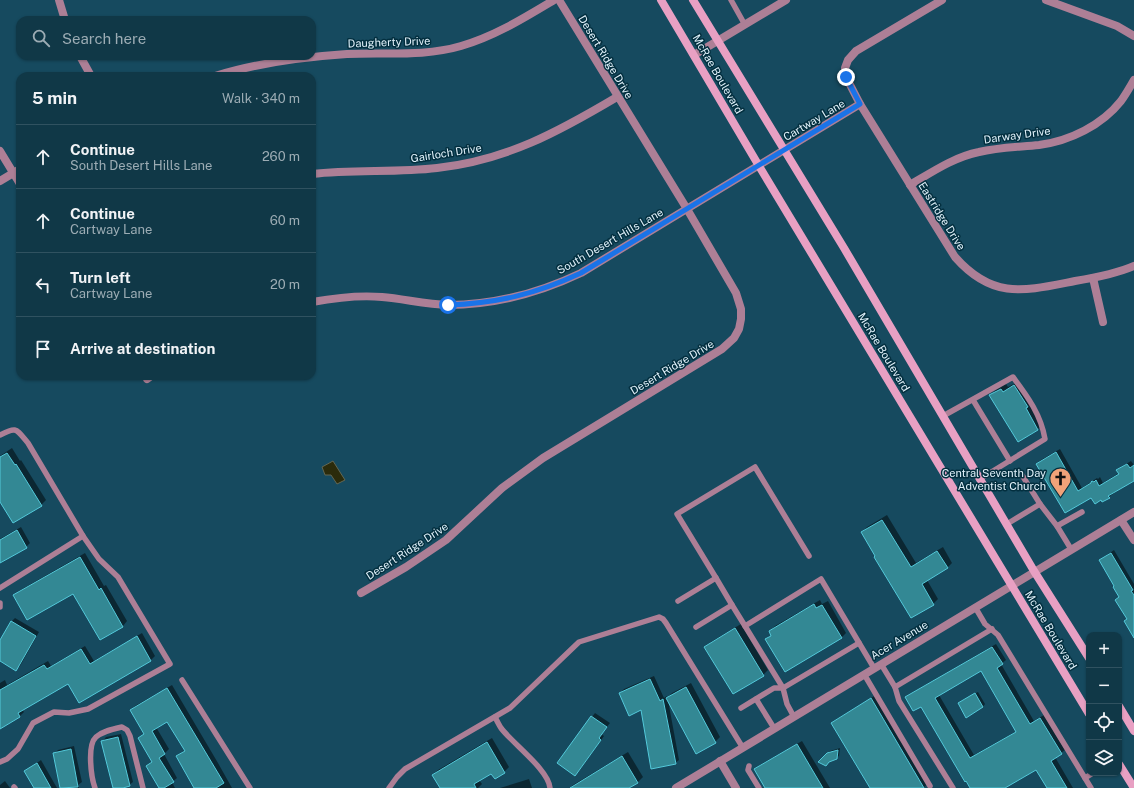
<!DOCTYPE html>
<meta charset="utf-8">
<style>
body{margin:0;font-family:"Public Sans",sans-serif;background:#193f4e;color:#f1f3f6}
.controls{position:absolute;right:12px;bottom:12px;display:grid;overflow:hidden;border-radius:8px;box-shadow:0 1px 3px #0004}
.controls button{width:36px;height:36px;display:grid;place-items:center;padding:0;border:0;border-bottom:1px solid #305260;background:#103847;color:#f1f3f6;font:20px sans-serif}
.stop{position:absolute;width:12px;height:12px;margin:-9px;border:3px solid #1a73e8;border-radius:50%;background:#fff}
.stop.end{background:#1a73e8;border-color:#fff;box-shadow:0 1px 4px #0008}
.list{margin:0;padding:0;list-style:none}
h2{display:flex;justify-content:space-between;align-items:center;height:52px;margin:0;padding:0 16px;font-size:17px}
h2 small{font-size:13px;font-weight:400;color:#9cacb4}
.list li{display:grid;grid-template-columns:26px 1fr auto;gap:12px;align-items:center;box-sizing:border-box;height:64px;padding:0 16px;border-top:1px solid #305260}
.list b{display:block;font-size:15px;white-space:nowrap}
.list p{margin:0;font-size:13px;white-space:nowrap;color:#9cacb4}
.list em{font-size:13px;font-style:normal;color:#9cacb4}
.icon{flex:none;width:22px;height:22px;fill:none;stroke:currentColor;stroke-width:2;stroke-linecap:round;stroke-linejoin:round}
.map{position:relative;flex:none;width:1134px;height:788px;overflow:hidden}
.search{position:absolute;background:#103847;box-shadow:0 1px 3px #0004;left:16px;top:16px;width:300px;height:44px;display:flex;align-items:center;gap:10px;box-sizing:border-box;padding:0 14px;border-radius:12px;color:#9cacb4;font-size:15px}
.panel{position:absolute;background:#103847;box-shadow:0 1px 3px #0004;left:16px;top:72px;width:300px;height:308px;border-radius:12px}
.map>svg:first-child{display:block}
.water{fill:#2b2b0b;stroke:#626753}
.shadow{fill:#0007;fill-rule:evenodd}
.building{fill:#338894;stroke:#53c9da;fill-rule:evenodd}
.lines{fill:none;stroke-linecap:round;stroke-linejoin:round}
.service{stroke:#ad7f96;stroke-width:5.5}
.minor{stroke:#ad7f96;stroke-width:8}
.tertiary{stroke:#ad7f96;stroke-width:8}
.secondary{stroke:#e8a0c3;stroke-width:8}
.route{stroke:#1a73e8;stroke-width:5}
.labels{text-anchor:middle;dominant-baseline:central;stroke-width:3;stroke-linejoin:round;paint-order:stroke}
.street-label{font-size:11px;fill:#e1f2fb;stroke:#032f3f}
.poi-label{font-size:11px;fill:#e1f2fb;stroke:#032f3f;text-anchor:end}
</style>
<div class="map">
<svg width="1134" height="788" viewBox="0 0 1134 788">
<rect width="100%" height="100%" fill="#164a5f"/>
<polygon class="water" points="333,461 345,480 337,484 331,475 325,475 322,467"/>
<g class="shadow">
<polygon points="1019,381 1043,424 1038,429 1018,441 990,395 996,390 1006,384 1008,387"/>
<polygon points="12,448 20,461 21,460 46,500 41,505 0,498 0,456"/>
<polygon points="1060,449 1082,488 1097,478 1098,479 1100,477 1103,483 1119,473 1118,470 1121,467 1131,461 1134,465 1134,479 1103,501 1102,499 1091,497 1065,512 1037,464 1041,460"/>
<polygon points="887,515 916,563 943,547 952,563 947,568 927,580 938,599 933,604 876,556 862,532 867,527"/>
<polygon points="21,527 30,543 26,547 0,562 0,539"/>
<polygon points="1114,550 1134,584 1134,631 1128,619 1115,586 1100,560"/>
<polygon points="85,553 104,586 106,585 127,621 123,626 100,639 73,593 14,596 19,591"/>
<polygon points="820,600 822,604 828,601 846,633 841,638 767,639 772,634 770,631 775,626"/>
<polygon points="15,618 39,632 20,666 16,669 0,660 0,642 11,622"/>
<polygon points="741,624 768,670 763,675 706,647 711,642"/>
<polygon points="142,633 155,656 151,660 80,702 69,682 22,709 24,712 20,716 0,728 0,683 5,680 7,685 48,661 51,666 85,646 94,661"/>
<path d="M996,644L1006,660L1001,664L1034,721L1044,715L1065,750L1055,757L1073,788H1048L1036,768L1003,788H970L921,705L906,697L910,694ZM981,670L1017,731L974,755L939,695Z"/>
<polygon points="654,676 664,698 667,696 667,698 672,693 691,683 720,737 715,742 668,700 679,760 675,763 642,709 620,693 624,689"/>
<polygon points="172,685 218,763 232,788 195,788 177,756 185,750 168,720 156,727 169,749 164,754 177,778 172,782 175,788 160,788 147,766 152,761 139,738 145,733 131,711 135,706"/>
<polygon points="978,692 985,704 983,707 961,701"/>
<polygon points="876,695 928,784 923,788 871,788 832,724 837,719"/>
<polygon points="595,713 610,723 601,734 604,736 579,771 558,762"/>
<polygon points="121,734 133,782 129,785 114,788 103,741 106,737"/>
<polygon points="492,738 509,767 504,772 492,772 479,780 482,784 478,788 441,788 433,775 438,770"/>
<polygon points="802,741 830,788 766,788 756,769 760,765"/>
<polygon points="74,746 82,782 78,785 79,788 61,788 54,754 58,750"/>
<polygon points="840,748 839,756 836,758 819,762 830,751"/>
<polygon points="628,752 643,777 638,782 628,788 570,788 573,785"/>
<polygon points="41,760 57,788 35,788 26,771"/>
<polygon points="529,779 532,788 500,788"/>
<polygon points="5,781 10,788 0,788 0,785"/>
</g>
<g class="building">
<polygon points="1014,385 1028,407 1026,408 1038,430 1018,442 989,395 1001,389 1003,392"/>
<polygon points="1056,452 1078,491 1091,483 1091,482 1092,481 1094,482 1096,480 1099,486 1119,474 1116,470 1127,464 1130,468 1134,465 1134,481 1108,496 1110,498 1102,502 1101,500 1095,504 1091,498 1065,513 1036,464"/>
<polygon points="7,453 15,465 16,464 42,506 13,523 0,502 0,457"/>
<polygon points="882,520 911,567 937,551 948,568 922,584 934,605 911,618 874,557 875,556 861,532"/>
<polygon points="17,530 27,548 0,563 0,540"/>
<polygon points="1111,553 1133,590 1131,591 1134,595 1134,638 1124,621 1127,619 1115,600 1119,597 1113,587 1114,586 1099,560"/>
<polygon points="80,557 99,590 101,588 123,627 100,640 73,594 27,620 13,595"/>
<polygon points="814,604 816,608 822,605 842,638 785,672 765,639 771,636 769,631"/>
<polygon points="11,621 36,636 16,671 0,661 0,640"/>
<polygon points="735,628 764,676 733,694 704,647"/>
<polygon points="137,636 151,661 79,703 68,684 18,713 20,717 0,729 0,690 44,665 47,669 81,649 90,664"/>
<path d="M992,647L1003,664L997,668L1030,724L1040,718L1062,754L1051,761L1067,788H1047L1036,770L1005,788H970L966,781L965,782L921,707L913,711L905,697ZM981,671L1016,732L970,758L935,698Z"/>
<polygon points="650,679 660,701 663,699 676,764 651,769 641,710 629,716 619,693"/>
<polygon points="686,687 716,743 696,754 666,698"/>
<polygon points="167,688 224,783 216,788 194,788 176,756 185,751 167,722 152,731 165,754 159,758 174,782 164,788 159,788 146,766 152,762 138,738 144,734 130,710"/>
<polygon points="975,693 983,707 966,718 958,703"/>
<polygon points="871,698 924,788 870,788 831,723"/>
<polygon points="591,716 607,727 599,738 601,740 575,776 557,763"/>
<polygon points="118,737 130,786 123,788 113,788 101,741"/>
<polygon points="487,742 505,773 495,779 491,774 474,784 476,788 440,788 432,775"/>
<polygon points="797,744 823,788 765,788 754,769"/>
<polygon points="71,749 78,787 60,788 53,753"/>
<polygon points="838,750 837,759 829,762 826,766 818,762 827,753"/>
<polygon points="622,756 638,783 629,788 570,788"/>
<polygon points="37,763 51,788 34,788 24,771"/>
</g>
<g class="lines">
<g class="service">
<polyline points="731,0 745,25"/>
<polyline points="973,400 1010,461"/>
<path d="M943,416L1013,377C1028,397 1041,415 1045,439L980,479"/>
<path d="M0,435C17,426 16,429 28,443L83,536L99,559L118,577L170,664L88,709L69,713L54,712L33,723L18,749L7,759L0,762"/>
<polyline points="1040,504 1057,526 1071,549"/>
<polyline points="1007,524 1040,504 1022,475"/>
<polyline points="1057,526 1082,512"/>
<polyline points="716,578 677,514 755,467 809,556"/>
<polyline points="0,588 83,536"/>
<polyline points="678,601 716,578 732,605"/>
<polyline points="0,603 0,607"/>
<polyline points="975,607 985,624 998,635 1091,788"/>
<polyline points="696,627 732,605 745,626"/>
<polyline points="881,664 895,687 899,701 953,788"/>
<polyline points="864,674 930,786"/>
<polyline points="182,680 250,788"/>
<polyline points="895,687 992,629"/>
<polyline points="783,688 745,626 821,579 874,668"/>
<polyline points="756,699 774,728"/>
<polyline points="741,708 774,688 783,688"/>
<path d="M495,717C497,721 499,725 501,728C512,743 549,770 550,788"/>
<polyline points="794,717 787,704 783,688 859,643"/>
<polyline points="749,766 748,770 759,788"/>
<polyline points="1085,778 1093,773"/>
<polyline points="14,787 15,788"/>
<path d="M95,788C91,777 87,745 96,737C103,731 113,729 122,727L127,730L130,736L143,788"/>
<polyline points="389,788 397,777 405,769 510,708 579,642 659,617 663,619 666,623 743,748"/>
</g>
<g class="minor">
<polyline points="59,0 65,20"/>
<path d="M942,0L856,51L848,60L845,68L846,77L860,104L955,257C993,300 1024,291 1075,281C1094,278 1116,274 1134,266"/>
<polyline points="1046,0 1117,26 1134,36"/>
<polyline points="80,56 91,76"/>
<path d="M215,76C257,63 302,57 347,54C385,52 424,57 461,46C495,36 524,18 554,0"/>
<polyline points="0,151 20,184"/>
<path d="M312,174C354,169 396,173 437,168C507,160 558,132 617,97"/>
<polyline points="0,181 20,169"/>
<path d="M910,185C932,172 954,157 979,152C999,147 1019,147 1039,145C1070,141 1102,125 1121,101C1126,94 1130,87 1134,80"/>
<polyline points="1093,278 1103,322"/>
<path d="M312,302C334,298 359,295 382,297C404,299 426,304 448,305C495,305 539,293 581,273L860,104"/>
<polyline points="147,379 151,376"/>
<polyline points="1121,520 1134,540"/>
<polyline points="361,593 406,567 446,540 502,488 543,458 722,349 734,338 739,329 741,319 741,309 736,293 687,209 559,0"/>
<polyline points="720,761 736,788"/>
</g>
<g class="tertiary">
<polyline points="694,55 786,0"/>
<polyline points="676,788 1134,512"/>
</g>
<g class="secondary">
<polyline points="661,0 759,166 1089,714"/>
<polyline points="693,0 844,248 1034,571 1089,658"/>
<polyline points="1119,706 1134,731"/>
<polyline points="1119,764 1134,788"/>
</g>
</g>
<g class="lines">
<path class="route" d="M448,305C498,303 536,294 581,273L860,104L846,77"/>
</g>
<defs>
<symbol id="church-pin" viewBox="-11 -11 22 30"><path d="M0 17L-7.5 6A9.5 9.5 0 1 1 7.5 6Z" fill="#f0a279" stroke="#032f3f"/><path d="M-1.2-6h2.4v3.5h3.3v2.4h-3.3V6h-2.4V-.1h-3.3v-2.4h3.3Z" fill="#111"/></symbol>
</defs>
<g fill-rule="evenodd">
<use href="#church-pin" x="1048" y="466" width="25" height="34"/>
</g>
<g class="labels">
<g class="street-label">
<text transform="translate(389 42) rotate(-2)">Daugherty Drive</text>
<text transform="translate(606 57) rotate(59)">Desert Ridge Drive</text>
<text transform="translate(718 74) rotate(60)">McRae Boulevard</text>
<text transform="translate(814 120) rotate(-31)">Cartway Lane</text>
<text transform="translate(1017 135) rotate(-8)">Darway Drive</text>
<text transform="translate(446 153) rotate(-9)">Gairloch Drive</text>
<text transform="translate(942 216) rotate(58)">Eastridge Drive</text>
<text transform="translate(610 241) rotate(-30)">South Desert Hills Lane</text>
<text transform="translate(884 352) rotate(59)">McRae Boulevard</text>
<text transform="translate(672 367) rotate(-31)">Desert Ridge Drive</text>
<text transform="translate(407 551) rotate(-33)">Desert Ridge Drive</text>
<text transform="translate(1051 630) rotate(59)">McRae Boulevard</text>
<text transform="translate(899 640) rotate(-31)">Acer Avenue</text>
</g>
<g class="poi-label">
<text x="1046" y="473">Central Seventh Day<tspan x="1046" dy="13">Adventist Church</tspan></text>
</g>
</g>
</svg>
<div class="controls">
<button>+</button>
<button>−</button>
<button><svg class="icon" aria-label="locate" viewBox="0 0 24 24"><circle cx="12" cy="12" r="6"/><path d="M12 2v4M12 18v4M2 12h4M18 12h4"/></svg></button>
<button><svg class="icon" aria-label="layers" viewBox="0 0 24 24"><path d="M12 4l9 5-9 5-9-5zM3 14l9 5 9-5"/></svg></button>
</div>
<div class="stop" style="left:448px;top:305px"></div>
<div class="stop end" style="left:846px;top:77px"></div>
<div class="search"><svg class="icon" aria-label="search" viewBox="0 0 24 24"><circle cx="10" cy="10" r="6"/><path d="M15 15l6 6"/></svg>Search here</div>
<section class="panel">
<h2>5 min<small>Walk · 340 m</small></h2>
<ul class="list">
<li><svg class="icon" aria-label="ahead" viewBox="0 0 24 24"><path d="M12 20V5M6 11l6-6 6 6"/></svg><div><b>Continue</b><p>South Desert Hills Lane</p></div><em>260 m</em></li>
<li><svg class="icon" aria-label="ahead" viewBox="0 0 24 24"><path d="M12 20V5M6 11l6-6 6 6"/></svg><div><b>Continue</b><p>Cartway Lane</p></div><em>60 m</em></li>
<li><svg class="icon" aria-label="left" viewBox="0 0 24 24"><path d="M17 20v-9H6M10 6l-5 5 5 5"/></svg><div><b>Turn left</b><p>Cartway Lane</p></div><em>20 m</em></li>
<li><svg class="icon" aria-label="arrive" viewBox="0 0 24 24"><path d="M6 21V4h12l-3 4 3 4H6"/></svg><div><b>Arrive at destination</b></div></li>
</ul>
</section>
</div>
